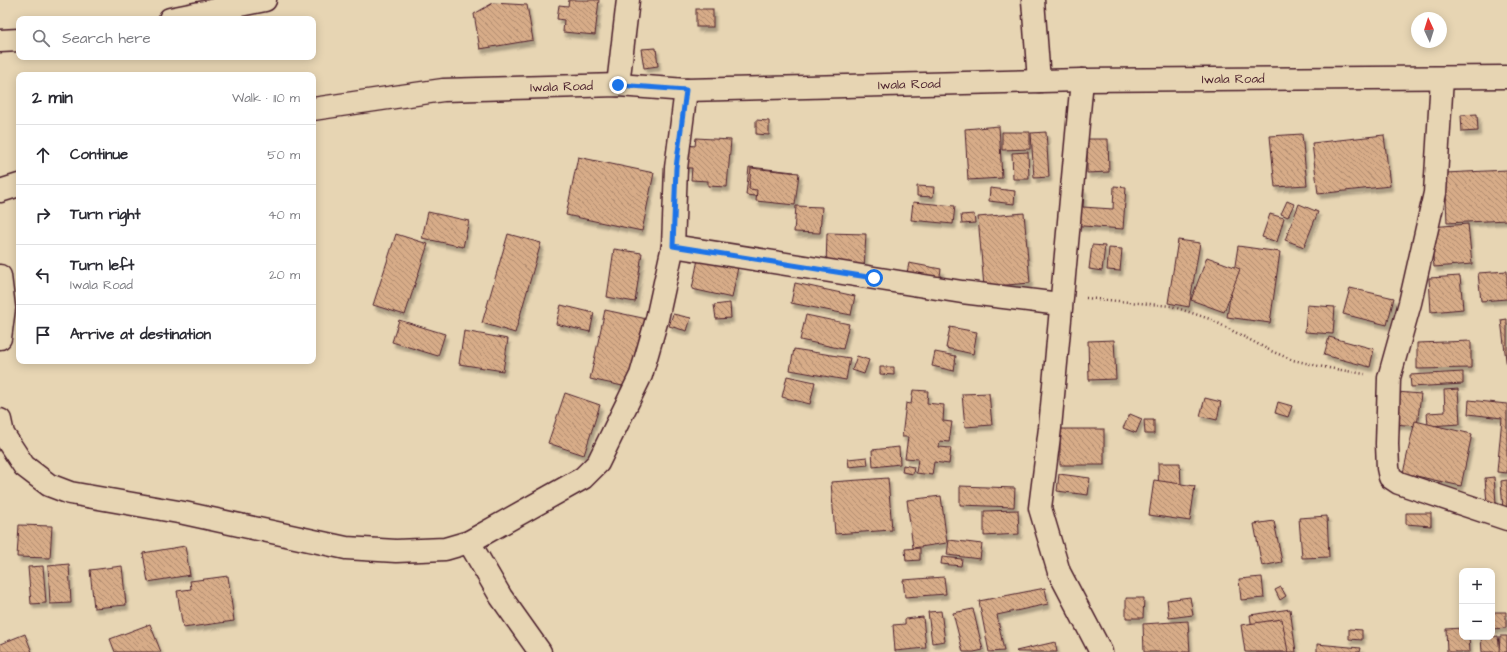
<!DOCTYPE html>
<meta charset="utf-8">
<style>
body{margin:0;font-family:"Architects Daughter",sans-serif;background:#f2f2f3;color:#2b2b33}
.controls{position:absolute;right:12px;bottom:12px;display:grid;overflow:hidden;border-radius:8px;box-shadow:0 2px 10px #0003}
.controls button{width:36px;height:36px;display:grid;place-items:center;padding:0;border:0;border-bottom:1px solid #e1e1e2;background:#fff;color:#2b2b33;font:20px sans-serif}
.compass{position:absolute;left:1411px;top:12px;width:36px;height:36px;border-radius:50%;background:#fff;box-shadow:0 2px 10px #0003;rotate:356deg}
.stop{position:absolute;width:12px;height:12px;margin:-9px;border:3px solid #1a73e8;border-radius:50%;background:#fff}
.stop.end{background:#1a73e8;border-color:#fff;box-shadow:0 1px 4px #0008}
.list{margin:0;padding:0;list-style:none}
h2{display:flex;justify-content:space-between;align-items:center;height:52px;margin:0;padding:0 16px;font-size:17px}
h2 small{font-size:13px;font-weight:400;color:#7c7c81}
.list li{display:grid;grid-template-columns:26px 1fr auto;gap:12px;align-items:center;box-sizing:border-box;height:60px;padding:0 16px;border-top:1px solid #e1e1e2}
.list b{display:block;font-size:15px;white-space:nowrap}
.list p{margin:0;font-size:13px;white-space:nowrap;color:#7c7c81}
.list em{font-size:13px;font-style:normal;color:#7c7c81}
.icon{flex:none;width:22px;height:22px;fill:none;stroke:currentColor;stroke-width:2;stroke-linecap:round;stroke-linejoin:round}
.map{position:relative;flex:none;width:1507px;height:652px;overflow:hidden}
.search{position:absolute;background:#fff;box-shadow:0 2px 10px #0003;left:16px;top:16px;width:300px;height:44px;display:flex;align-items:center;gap:10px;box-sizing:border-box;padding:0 14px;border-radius:8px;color:#7c7c81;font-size:15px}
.panel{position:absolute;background:#fff;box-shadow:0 2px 10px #0003;left:16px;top:72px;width:300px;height:292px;border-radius:8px}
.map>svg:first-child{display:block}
.building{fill:url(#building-back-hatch);stroke:#4a1f2b;filter:url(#shadow)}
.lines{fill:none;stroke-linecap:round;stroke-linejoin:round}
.minor-casing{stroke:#4a1f2b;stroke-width:25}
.path{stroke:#4a1f2b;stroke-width:2.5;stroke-dasharray:1 3;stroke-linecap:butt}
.minor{stroke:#e7d5b3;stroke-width:22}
.route{stroke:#1a73e8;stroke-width:5}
.labels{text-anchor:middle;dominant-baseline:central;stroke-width:3;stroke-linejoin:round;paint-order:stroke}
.street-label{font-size:13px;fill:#4a1f2b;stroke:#e7d5b3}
</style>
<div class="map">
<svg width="1507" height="652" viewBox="0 0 1507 652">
<defs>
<pattern id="building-back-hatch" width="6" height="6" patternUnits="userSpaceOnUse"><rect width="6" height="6" fill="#d7ac88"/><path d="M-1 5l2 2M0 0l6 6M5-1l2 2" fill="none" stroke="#b08b6f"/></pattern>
<filter id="shadow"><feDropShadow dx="2.5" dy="4.5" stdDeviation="1" flood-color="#0004"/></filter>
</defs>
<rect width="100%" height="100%" fill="#e7d5b3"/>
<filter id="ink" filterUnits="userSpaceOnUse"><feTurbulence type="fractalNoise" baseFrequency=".025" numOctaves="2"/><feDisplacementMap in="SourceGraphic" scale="8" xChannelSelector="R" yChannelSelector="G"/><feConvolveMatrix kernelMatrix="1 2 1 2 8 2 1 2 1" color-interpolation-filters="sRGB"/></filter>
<g filter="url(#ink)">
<g class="building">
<polygon points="569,0 599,0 595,35 563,32 564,20 557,19 559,5 568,6"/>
<polygon points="493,3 527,5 533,40 480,49 474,14"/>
<rect x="696" y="9" width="17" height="18"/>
<polygon points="656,48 658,66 644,68 641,49"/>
<polygon points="1477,114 1478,131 1462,132 1461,115"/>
<polygon points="756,120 769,121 769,135 756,134"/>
<polygon points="999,126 1002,178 968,180 965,129"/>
<polygon points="1002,132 1030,132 1030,149 1002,150"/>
<polygon points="1046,132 1049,177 1034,178 1031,133"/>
<polygon points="1302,134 1307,185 1275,187 1270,136"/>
<polygon points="1384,135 1390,186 1318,194 1312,143"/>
<polygon points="696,138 731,140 727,187 708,186 708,181 691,180 692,168 686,168 688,145 695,146"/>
<polygon points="1087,139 1108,139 1109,172 1087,173"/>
<polygon points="1028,152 1029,179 1013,179 1012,153"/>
<polygon points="578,157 654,173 642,231 566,215"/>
<polygon points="749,167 794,172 790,200 746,195"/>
<polygon points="751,168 799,173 795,205 756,201 757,190 749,189"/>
<polygon points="1507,170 1507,220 1447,223 1445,173"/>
<polygon points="917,186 934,187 933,197 917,196"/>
<polygon points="1114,186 1126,187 1123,229 1070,225 1073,188 1084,189 1083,207 1113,209"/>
<polygon points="990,188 1015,191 1014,204 989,201"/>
<polygon points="1287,201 1294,204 1288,217 1281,214"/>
<polygon points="913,202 955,206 953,224 911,220"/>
<polygon points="1299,204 1318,212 1304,247 1285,240"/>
<polygon points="796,206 822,207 820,233 794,232"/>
<polygon points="428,212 469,221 463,247 422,238"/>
<polygon points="1024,213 1030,283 984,287 978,217"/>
<polygon points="974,214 975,223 962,224 961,215"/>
<polygon points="1270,214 1284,218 1277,242 1262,237"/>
<polygon points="1468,224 1472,264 1434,267 1430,227"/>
<polygon points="827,233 866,234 864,269 826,268"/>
<polygon points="396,234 428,244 405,315 373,305"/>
<polygon points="508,234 541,243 515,333 482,323"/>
<polygon points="1178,240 1200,243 1189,307 1168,303"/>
<polygon points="1092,245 1105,246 1102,271 1089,269"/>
<polygon points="1238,246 1280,252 1270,323 1227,317"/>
<polygon points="1109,248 1122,249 1120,271 1107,270"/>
<polygon points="614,249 642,253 635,302 607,297"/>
<polygon points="1207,257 1240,269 1224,312 1191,300"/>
<polygon points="698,259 738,267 732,298 692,289"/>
<polygon points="909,263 941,269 939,283 906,278"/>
<polygon points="1507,271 1507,299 1481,301 1478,273"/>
<polygon points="1460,276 1463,309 1431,312 1429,278"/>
<polygon points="795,283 855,296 851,315 791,303"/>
<polygon points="1350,288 1394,298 1387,325 1343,314"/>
<polygon points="730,303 731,318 716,319 714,305"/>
<polygon points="561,305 594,313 590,332 556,324"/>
<polygon points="1307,305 1335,307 1333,334 1305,332"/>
<polygon points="605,310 647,319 632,388 590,379"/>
<polygon points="673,314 691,318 687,331 669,326"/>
<polygon points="806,315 849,324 843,349 800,340"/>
<polygon points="1507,319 1507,368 1501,320"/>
<polygon points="399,320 445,334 438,356 392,342"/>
<polygon points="950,327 977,332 973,354 946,348"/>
<polygon points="464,331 508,339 503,371 459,364"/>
<polygon points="1329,337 1374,349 1370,367 1324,355"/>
<polygon points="1114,340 1116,379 1089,380 1088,341"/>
<polygon points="1471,341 1471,368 1417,369 1417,343"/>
<polygon points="794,349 850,358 846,380 790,370"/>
<polygon points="935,352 956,356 954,371 932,366"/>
<polygon points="857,356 869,360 864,374 852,370"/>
<polygon points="880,367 894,367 894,375 880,374"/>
<polygon points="1463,372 1463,384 1411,387 1410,375"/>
<polygon points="787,376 815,382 810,404 782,397"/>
<polygon points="1458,389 1460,424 1428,426 1427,413 1445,412 1444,390"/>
<polygon points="913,390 928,391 927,403 944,405 943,421 952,422 949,442 940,441 939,447 951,448 949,464 934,462 932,475 916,473 918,459 905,458 908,437 902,437 906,403 911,404"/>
<polygon points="1397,392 1421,394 1417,426 1394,424"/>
<polygon points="565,393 600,405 584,455 548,443"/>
<polygon points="989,393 992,425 965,427 962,394"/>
<polygon points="1205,398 1221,402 1217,420 1200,416"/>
<polygon points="1469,400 1507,404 1507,473 1497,472 1502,418 1468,414"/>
<polygon points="1278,402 1292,406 1288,417 1275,413"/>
<polygon points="1130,414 1142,419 1136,433 1123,428"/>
<polygon points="1144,420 1154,420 1154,434 1145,434"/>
<polygon points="1415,421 1472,434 1461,486 1403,473"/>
<rect x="1060" y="429" width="44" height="36"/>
<polygon points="899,447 900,464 873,467 872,450"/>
<polygon points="867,457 868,465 849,467 848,459"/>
<polygon points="1158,463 1180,463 1182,507 1159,508"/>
<polygon points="903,465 914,467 913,474 902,472"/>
<polygon points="1059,474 1090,478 1088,495 1057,491"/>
<polygon points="1494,477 1496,503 1487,504 1485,478"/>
<polygon points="888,478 892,530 835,534 831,482"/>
<polygon points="1154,480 1195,486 1190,521 1149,515"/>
<polygon points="1507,480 1507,511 1503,511 1501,481"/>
<polygon points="960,486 1015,488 1014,507 960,505"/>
<polygon points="941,496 947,543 913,548 907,500"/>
<polygon points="1018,510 1019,534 984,536 984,511"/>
<polygon points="1406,513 1431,513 1431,526 1406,524"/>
<polygon points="1327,516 1329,557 1302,558 1299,518"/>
<polygon points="1274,521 1282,562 1262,566 1254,524"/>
<polygon points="19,525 52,526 50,558 17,557"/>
<polygon points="949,540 982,544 980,559 947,555"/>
<polygon points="185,546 190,575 148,582 143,553"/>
<polygon points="920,548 920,560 906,561 905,549"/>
<polygon points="942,557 962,559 961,566 941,564"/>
<polygon points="69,564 71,603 50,604 48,566"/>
<polygon points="43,566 46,603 31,604 28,567"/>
<polygon points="122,566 126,605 94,608 90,570"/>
<polygon points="228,576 234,621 183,628 177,591 191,589 190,581"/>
<polygon points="944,577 946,594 905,597 903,580"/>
<polygon points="1262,577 1264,598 1241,600 1239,579"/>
<polygon points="1281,587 1286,596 1280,600 1275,590"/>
<polygon points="1045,588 1048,604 997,615 1004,651 989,652 979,601"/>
<polygon points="1190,597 1193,615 1169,618 1167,600"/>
<polygon points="1126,598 1144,598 1143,618 1126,618"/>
<polygon points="973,609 983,650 974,652 963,652 953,613"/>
<polygon points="1290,609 1296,652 1255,652 1250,615"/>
<polygon points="941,611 945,641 932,643 928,612"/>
<polygon points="1492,612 1506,612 1506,628 1492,629"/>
<polygon points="923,617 926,648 895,651 893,625 905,624 905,619"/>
<polygon points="1282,619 1288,652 1245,652 1241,625"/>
<polygon points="1188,621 1190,652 1144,652 1143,624"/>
<polygon points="150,624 161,652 115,652 110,639"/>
<polygon points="1462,628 1462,637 1469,637 1470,652 1447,652 1446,629"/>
<polygon points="1349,629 1362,630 1362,640 1349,639"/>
<polygon points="25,634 32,652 0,652 0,644"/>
<polygon points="1498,636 1500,652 1482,652 1481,638"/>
<polygon points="1500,636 1507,636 1507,652 1499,652"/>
<polygon points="1055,642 1057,652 1017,652 1016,651"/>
<polygon points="1317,644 1361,648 1360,652 1317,652"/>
</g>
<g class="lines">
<defs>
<g id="minor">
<polyline points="1033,0 1039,81"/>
<polyline points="170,19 265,0"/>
<polyline points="0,41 19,40"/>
<polyline points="1442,78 1435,193 1410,303 1389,378 1387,444 1388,468 1390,477 1399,483 1507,519"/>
<polyline points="1082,80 1050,428 1040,508 1059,572 1101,652"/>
<polyline points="618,85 628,0"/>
<path id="s1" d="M313,109L443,90L618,85L686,90L1082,80L1507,77"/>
<polyline points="0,191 19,185"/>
<polyline points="673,246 962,292 1060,304"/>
<polyline points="0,276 4,308 0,338"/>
<polyline points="0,420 3,434 24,466 49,485 70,493 184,513 346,548 396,551 445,549 469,542 583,478 598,463 641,375 657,319 673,246 676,168 686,90"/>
<polyline points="469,542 501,597 540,652"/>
</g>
</defs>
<use href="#minor" class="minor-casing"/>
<polyline class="path" points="1086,298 1171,306 1210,319 1271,351 1293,360 1323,367 1365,374"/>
<use href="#minor" class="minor"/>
</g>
</g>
<g class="lines" filter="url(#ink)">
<polyline class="route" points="618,85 686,90 676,168 673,246 874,278"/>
</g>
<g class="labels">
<g class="street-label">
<text stroke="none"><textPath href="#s1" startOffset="922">Iwala Road</textPath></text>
<text stroke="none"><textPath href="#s1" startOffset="598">Iwala Road</textPath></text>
<text stroke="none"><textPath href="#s1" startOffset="250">Iwala Road</textPath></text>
</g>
</g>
</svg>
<div class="controls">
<button>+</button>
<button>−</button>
</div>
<svg class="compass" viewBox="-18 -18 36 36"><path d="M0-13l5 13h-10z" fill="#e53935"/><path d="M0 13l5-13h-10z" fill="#7c7c81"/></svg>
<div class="stop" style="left:874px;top:278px"></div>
<div class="stop end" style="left:618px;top:85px"></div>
<div class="search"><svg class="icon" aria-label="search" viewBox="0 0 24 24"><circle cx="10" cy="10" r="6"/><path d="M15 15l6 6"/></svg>Search here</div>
<section class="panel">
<h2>2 min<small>Walk · 110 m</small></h2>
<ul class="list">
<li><svg class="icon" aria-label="ahead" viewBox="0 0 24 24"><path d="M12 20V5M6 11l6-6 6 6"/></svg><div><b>Continue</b></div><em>50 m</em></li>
<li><svg class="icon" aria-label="right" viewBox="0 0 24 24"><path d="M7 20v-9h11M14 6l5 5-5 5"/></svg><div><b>Turn right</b></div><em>40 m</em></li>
<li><svg class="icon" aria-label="left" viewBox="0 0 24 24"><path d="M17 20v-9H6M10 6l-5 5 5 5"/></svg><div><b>Turn left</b><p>Iwala Road</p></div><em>20 m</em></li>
<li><svg class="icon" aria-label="arrive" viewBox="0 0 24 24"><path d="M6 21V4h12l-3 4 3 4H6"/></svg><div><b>Arrive at destination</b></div></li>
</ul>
</section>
</div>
